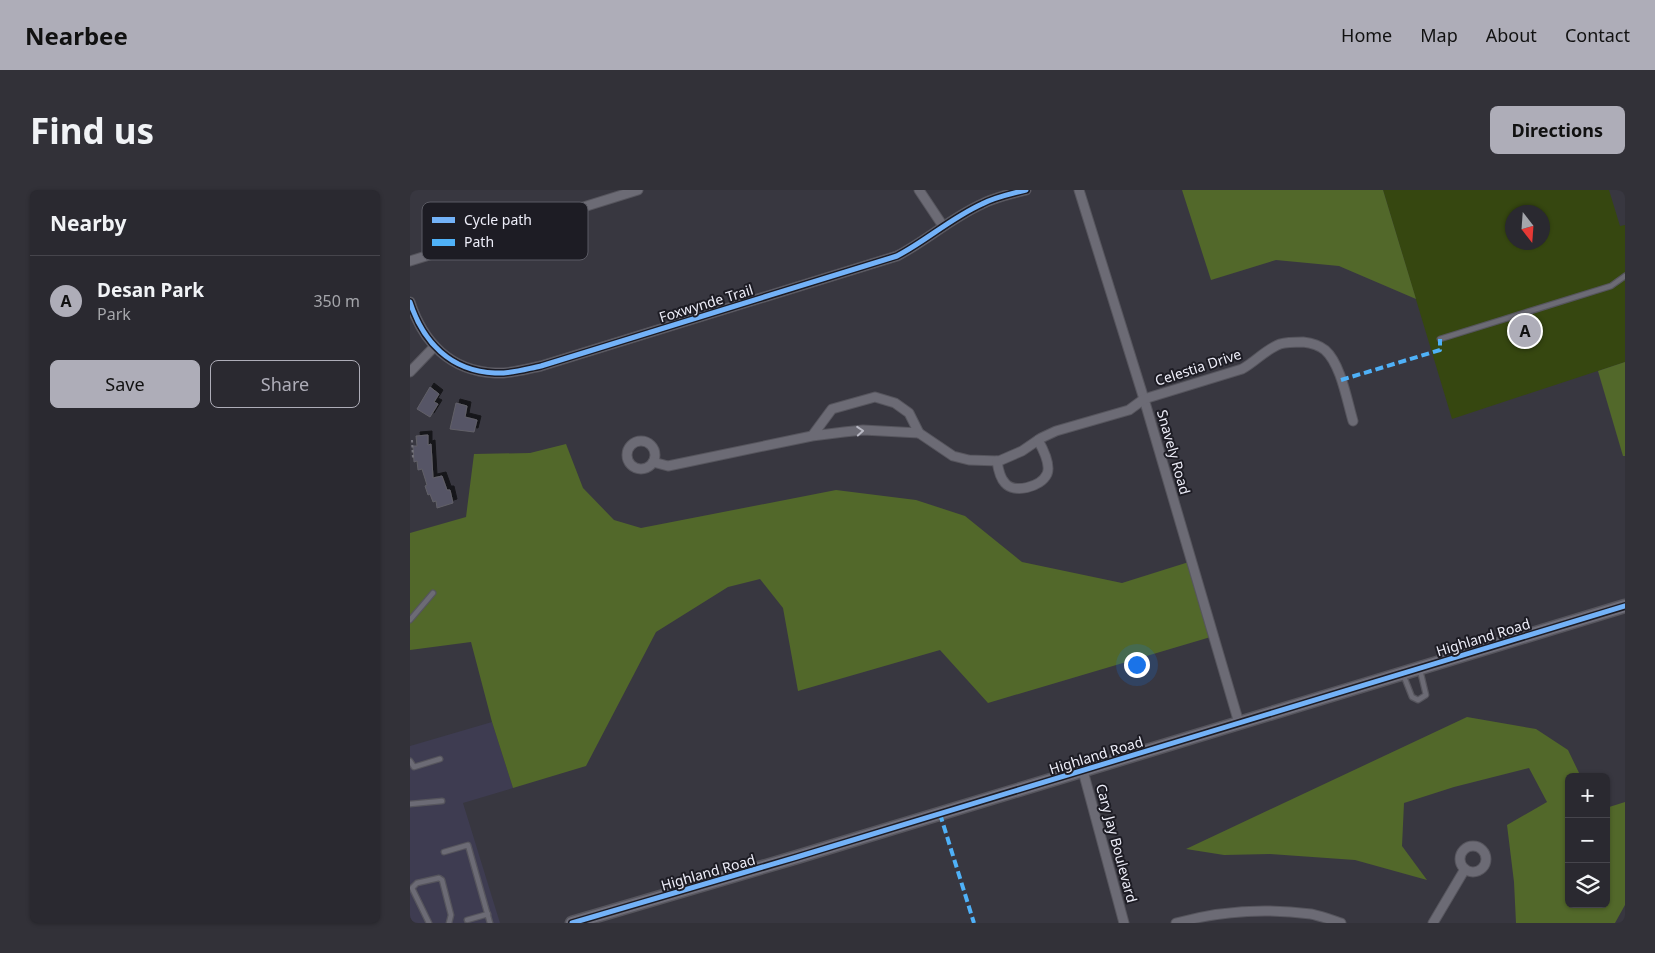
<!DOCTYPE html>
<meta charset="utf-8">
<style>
body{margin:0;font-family:"Noto Sans",sans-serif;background:#323138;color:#f1f3f6}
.controls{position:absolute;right:15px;bottom:15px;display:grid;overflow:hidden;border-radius:8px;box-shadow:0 1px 4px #0004}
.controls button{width:45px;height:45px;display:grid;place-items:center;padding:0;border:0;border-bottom:1px solid #46454c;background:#2a2930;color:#f1f3f6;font:25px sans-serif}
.compass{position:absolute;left:1095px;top:15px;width:45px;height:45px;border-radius:50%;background:#2a2930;box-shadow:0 1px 4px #0004;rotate:163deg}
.you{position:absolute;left:726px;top:474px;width:18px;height:18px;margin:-12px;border:4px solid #fff;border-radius:50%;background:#1a73e8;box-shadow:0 0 0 8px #1a73e833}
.badge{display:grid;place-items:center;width:32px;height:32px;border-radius:50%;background:#aeadb8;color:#111;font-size:16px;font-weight:700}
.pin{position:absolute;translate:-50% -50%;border:2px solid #fff;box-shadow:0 1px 5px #0006}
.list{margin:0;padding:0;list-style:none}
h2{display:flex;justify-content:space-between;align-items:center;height:65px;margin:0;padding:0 20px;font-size:21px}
h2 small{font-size:16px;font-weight:400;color:#a5a6ab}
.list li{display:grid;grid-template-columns:32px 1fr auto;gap:15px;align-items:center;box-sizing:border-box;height:90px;padding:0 20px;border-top:1px solid #46454c}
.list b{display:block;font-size:19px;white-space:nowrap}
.list p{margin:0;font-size:16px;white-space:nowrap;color:#a5a6ab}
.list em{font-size:16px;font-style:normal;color:#a5a6ab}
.actions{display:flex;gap:10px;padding:15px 20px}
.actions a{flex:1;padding:11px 0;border:1px solid #aeadb8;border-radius:8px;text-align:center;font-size:18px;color:#aeadb8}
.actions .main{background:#aeadb8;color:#111}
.icon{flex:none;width:28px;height:28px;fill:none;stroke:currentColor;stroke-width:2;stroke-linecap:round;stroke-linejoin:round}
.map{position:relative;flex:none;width:1215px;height:733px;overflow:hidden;border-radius:8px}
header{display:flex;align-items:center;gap:30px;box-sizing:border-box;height:70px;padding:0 25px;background:#aeadb8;color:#111}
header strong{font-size:24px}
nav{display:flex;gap:28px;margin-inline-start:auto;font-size:18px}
.intro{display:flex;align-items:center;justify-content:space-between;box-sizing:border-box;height:120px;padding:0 30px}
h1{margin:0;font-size:35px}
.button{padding:12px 22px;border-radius:8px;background:#aeadb8;color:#111;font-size:18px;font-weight:700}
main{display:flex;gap:30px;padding:0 30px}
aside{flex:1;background:#2a2930;border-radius:8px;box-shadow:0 1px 4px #0004}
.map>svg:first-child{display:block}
.built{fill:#3e3c51}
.green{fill:#364710;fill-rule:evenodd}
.forest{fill:#52682a}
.building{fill:#575566;stroke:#616068;filter:url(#shadow)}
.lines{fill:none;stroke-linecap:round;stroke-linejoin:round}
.lane-casing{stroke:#56555d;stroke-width:7}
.street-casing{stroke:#56555d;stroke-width:11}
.secondary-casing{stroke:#56555d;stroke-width:15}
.path{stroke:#74737c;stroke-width:2;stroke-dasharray:2.5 2.5;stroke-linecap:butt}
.lane{stroke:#6c6b75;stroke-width:4.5}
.street{stroke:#6c6b75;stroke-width:9}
.secondary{stroke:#6e6d79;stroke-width:12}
.quiet{stroke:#4fb1f8;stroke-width:4;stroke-dasharray:8 4;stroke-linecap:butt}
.cycleway-casing{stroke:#1d1c24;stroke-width:8}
.cycleway{stroke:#73b2f8;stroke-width:5}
.oneway{stroke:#b9b9c4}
.labels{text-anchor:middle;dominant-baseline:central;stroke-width:4;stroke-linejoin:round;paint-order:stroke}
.street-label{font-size:14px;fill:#ededf8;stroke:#1d1c24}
.key{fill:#1d1c24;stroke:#5b5b64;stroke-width:1}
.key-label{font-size:14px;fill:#ededf8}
</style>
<header>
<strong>Nearbee</strong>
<nav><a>Home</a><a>Map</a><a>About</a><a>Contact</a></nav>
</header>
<div class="intro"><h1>Find us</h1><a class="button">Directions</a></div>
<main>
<aside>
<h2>Nearby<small></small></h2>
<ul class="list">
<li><span class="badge">A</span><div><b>Desan Park</b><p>Park</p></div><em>350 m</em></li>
</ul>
<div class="actions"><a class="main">Save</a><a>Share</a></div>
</aside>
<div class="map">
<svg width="1215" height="733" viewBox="0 0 1215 733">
<defs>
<filter id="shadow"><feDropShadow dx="4" dy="-4" stdDeviation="0" flood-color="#0009"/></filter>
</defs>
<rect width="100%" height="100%" fill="#383740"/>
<polygon class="built" points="82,532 103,598 53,613 90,733 0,733 0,556"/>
<path class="green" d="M973,0H1199L1210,36L1215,35V172L1042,229ZM1102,22H1132V52H1102Z"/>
<g class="forest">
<polygon points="772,0 973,0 1006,109 929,76 866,70 801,90"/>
<polygon points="1215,172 1215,266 1213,266 1188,181"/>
<polygon points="156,254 173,298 204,330 231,338 426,300 506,310 555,326 612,372 712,393 782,371 804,446 578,513 530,460 388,501 373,418 350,389 318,397 246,442 176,576 103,598 82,532 61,452 0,460 0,343 56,327 64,264 120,263"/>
<polygon points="1057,527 1126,539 1158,560 1171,587 1159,587 1159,714 1196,714 1196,618 1215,612 1215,715 1205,733 1106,733 1104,692 1097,635 1137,612 1119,578 1044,597 994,613 992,656 1017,690 945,670 860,664 814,665 776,659"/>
</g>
<g class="building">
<polygon points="20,197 29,204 24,212 28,214 20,227 7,219"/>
<polygon points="46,213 57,216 55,227 67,230 64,242 40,239"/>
<polygon points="18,245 18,255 21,254 23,288 32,286 37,300 40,300 43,313 27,318 26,311 23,312 20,304 18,305 15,296 17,295 12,279 8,280 7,271 4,272 3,256 7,256 6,246"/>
</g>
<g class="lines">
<defs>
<g id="lane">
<polyline points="1030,149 1201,96 1215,86"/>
<polyline points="0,430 23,403"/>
<polyline points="993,484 1002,507 1008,510 1016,505 1010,480"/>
<polyline points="0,571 4,577 30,569"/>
<polyline points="0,614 32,611"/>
<polyline points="34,662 58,655 80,733"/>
<polyline points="57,730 78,724"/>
<polyline points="19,733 2,698 7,693 29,688 32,690 41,725 39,733"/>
</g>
<g id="street">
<polyline points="509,0 533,36"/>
<polyline points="669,0 734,209 829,533"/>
<polyline points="0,71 228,0"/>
<path d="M0,112C13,152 40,181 85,183C101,184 116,179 131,176L487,66C516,51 541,28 572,14C585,7 601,4 616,0"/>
<polyline points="0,182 24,157"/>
<path d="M509,243L543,266L559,270L589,271L612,261L631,248L646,241L719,220L734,209L832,179C845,172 856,159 870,154C877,152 886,152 893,152C901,153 909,155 915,160C931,174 937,211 943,231"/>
<circle cx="231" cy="265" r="14"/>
<path d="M587,271C588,278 590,288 595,293C604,304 631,297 637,284C641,275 633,259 628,250"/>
<polyline points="243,272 258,276 402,246 434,242 453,240 509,243 499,223 485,213 465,207 422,219 402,246"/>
<polyline points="673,581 714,733"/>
<circle cx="1063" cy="669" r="13"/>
<path d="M766,733C809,721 856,718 901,724C911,726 922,730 931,733"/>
<polyline points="1023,733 1055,679"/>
</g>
<polyline id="secondary" points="162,733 387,667 1215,416"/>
</defs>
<use href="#lane" class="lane-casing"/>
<use href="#street" class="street-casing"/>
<use href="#secondary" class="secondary-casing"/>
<polyline class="path" points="2,250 3,269 4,269"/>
<use href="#lane" class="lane"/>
<use href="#street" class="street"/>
<use href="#secondary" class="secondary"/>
<g class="quiet">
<polyline points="931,190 1030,160 1030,149"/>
<polyline points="530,624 564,733"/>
</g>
<defs>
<g id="cycleway">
<path d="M0,112C13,152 40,181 85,183C101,184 116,179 131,176L487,66C516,51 541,28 572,14C585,7 601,4 616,0"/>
<polyline points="162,733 387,667 1215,416"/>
</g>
</defs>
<use href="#cycleway" class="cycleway-casing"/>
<use href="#cycleway" class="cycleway"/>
</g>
<defs><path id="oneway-chevron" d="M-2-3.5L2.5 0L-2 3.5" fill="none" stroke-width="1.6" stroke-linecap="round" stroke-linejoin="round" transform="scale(1.25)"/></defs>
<use class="oneway" href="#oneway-chevron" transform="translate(450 241) rotate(-4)"/>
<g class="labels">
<g class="street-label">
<text transform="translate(296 113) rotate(-17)">Foxwynde Trail</text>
<text transform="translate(788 177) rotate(-18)">Celestia Drive</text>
<text transform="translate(764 262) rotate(74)">Snavely Road</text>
<text transform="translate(1073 447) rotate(-17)">Highland Road</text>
<text transform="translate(686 565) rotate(-17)">Highland Road</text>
<text transform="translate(707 653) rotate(75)">Cary Jay Boulevard</text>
<text transform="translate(298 682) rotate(-16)">Highland Road</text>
</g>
</g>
<rect x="12" y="12" width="166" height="58" rx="8" class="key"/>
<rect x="22" y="27" width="23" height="6" fill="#73b2f8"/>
<rect x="22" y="49" width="23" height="7" fill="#4fb1f8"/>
<g class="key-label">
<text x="54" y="35">Cycle path</text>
<text x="54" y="57">Path</text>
</g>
</svg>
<div class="controls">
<button>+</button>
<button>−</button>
<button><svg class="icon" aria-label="layers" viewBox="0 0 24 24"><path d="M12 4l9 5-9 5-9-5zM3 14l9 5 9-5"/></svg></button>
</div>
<svg class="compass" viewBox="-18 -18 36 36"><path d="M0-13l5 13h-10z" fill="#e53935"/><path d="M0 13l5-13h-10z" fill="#a5a6ab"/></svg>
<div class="you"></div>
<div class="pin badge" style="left:1115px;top:141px">A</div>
</div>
</main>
